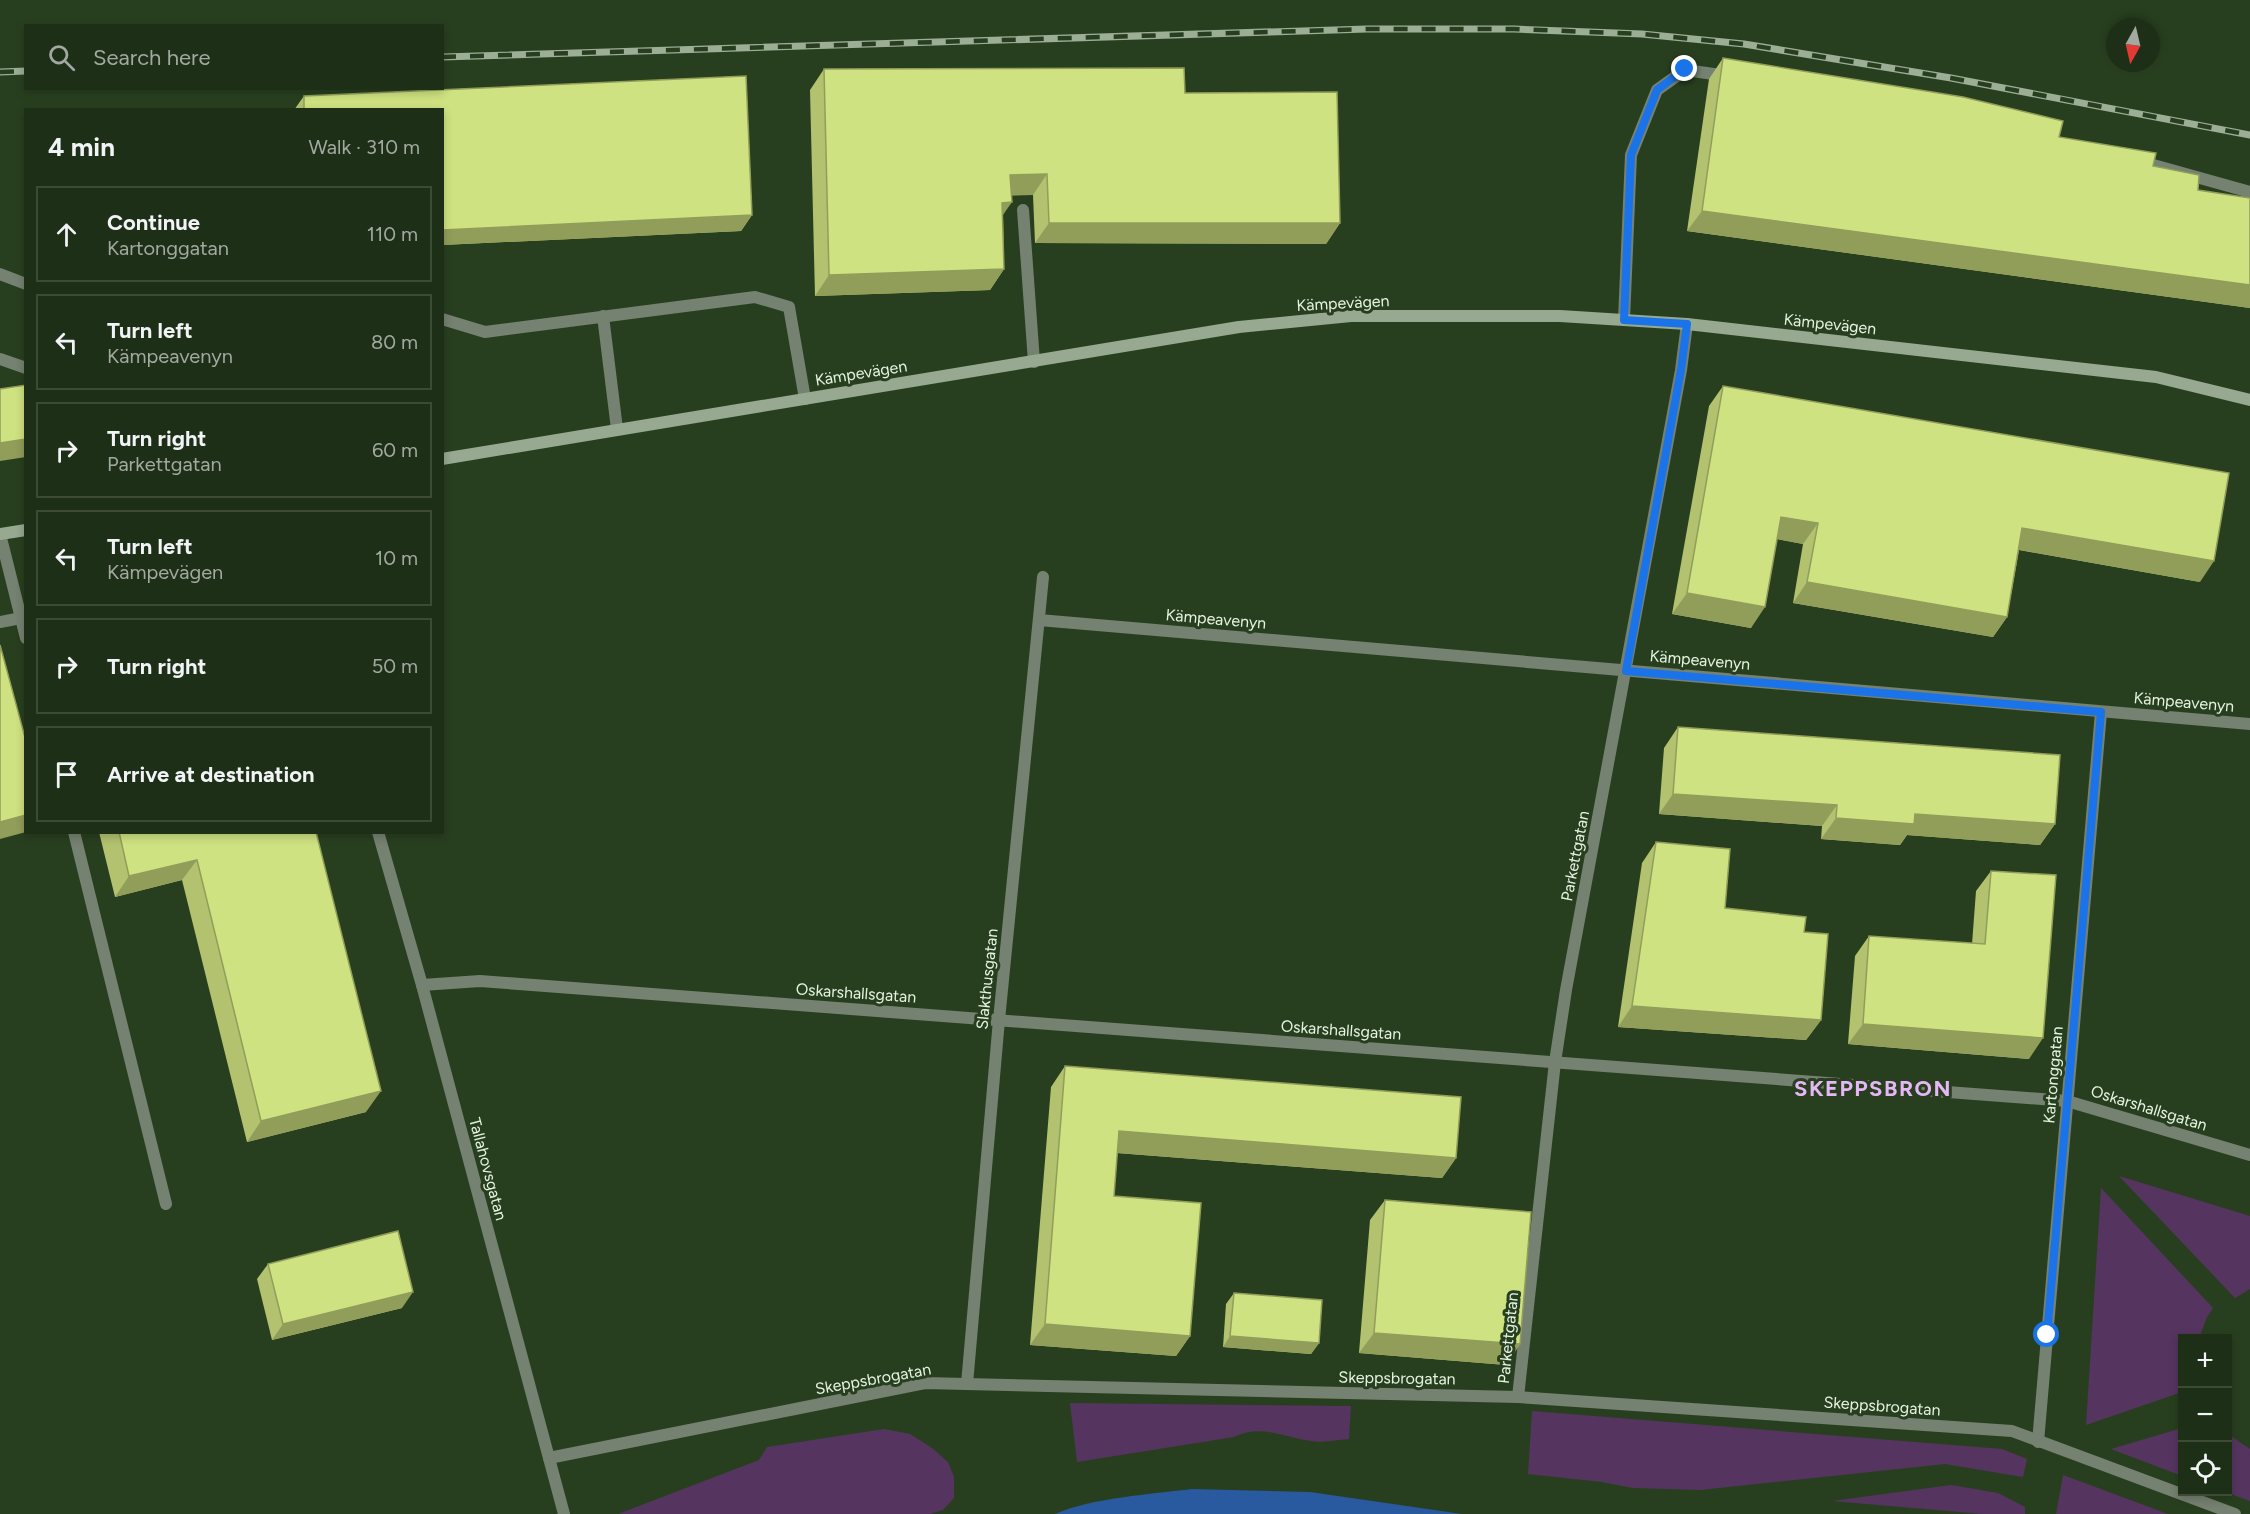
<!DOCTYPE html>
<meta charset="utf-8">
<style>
body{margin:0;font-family:Figtree,sans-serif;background:#2b3b24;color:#f1f3f6}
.controls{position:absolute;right:18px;bottom:18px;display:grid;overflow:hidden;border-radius:0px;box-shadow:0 3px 9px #0003}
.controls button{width:54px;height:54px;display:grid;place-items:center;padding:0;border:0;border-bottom:2px solid #3c4a36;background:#1e2f17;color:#f1f3f6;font:30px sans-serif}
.compass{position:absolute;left:2106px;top:18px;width:54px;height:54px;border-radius:50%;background:#1e2f17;box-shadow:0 3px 9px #0003;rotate:188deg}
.stop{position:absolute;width:18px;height:18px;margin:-14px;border:4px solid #1a73e8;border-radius:50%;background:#fff}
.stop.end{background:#1a73e8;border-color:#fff;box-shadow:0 2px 6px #0008}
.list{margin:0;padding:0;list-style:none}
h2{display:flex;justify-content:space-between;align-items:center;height:78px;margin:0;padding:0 24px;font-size:26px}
h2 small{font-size:20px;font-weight:400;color:#a1a9a1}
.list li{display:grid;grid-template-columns:39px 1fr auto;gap:18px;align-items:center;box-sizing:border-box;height:96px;margin:0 12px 12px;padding:0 12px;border:2px solid #3c4a36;border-radius:0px}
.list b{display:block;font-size:22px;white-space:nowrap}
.list p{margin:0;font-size:20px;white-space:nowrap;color:#a1a9a1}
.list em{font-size:20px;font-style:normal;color:#a1a9a1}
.icon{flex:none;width:33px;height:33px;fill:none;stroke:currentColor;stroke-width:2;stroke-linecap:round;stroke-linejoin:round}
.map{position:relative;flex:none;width:2250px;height:1514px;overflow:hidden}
.search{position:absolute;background:#1e2f17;box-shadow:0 3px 9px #0003;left:24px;top:24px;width:420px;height:66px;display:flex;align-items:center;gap:15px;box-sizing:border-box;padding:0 21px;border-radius:0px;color:#a1a9a1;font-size:22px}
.panel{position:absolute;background:#1e2f17;box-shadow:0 3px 9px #0003;left:24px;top:108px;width:420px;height:726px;border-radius:0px}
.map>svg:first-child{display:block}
.green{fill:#55355f}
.water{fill:#29599e}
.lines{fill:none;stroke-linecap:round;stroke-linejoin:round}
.lane{stroke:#758171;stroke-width:12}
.street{stroke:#758171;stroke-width:12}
.secondary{stroke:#97a991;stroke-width:12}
.rail-casing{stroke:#9cae96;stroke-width:7}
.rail{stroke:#283f1f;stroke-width:4.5;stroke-dasharray:14;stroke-linecap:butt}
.wall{fill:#b2c26f}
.shaded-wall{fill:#919e5a}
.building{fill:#cfe281;stroke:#919e5a;stroke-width:1.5}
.route{stroke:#1a73e8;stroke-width:8}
.labels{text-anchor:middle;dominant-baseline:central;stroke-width:6;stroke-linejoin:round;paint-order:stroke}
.street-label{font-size:16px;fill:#e5f4e1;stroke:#283f1f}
.district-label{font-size:22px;font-weight:bold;letter-spacing:1.5px;fill:#e6b7f6;stroke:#283f1f}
</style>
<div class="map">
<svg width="2250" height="1514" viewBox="0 0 2250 1514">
<rect width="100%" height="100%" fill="#283f1f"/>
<g class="green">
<polygon points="2119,1176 2250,1216 2250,1289 2235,1298"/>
<polygon points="2101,1188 2213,1308 2207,1317 2199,1338 2182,1338 2182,1392 2086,1425"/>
<path d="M1070,1403L1351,1406L1349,1439C1337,1440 1323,1443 1311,1441C1282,1437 1262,1424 1234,1437L1077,1462Z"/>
<polygon points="1532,1411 2002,1449 2027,1459 2023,1477 1945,1464 1700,1490 1633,1488 1602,1482 1528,1474"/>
<polygon points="2182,1428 2182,1476 2111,1449"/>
<polygon points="884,1429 910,1434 932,1448 948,1462 954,1477 954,1498 943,1510 930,1514 618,1514 759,1460 767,1447"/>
<polygon points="2228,1434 2250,1449 2250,1501 2225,1492 2228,1492"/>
<polygon points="2063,1475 2168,1514 2056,1514"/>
<polygon points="1951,1485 1998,1493 2025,1507 2025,1514 1983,1514 1832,1501"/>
</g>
<path class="water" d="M1192,1489L1310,1492L1462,1514H1055C1091,1498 1152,1494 1192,1489Z"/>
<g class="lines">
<g class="lane">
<polyline points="2139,161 2250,192"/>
<polyline points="1023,210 1034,362"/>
<polyline points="0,274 26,284"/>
<polyline points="603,316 617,429"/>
<polyline points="442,319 485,332 755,297 789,307 805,399"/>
<polyline points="1624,320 1631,155 1657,90 1685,70 1728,76"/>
<polyline points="0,359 26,368"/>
<polyline points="0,534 26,638"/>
<polyline points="0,622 26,617"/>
<polyline points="74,832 166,1204"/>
</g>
<g class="street">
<polyline points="1039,620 2250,724"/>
<polyline points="378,832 422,985 564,1514"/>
<polyline points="422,985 480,981 2067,1101 2250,1155"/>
<polyline points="967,1384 999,1020 1043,577"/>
<polyline points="1518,1397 1555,1062 1566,990 1681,370 1687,324"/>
<polyline points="2038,1442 2101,712"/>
<polyline points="549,1458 925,1383 1518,1397 2012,1431 2235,1514"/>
</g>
<g class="secondary">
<polyline points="442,459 1239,327 1351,316 1560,316 1687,324 2156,377 2250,400"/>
<polyline points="0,534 26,530"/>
</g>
<defs>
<g id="rail">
<polyline points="442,57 1367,29 1514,29 1642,34 1744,44 1951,78 2250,135"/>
<polyline points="0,72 26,71"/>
</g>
</defs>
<use href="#rail" class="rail-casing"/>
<use href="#rail" class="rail"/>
</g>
<g class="wall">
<polygon points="1723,58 2059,137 2153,166 2198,190 2250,198 2250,308 1687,231 1709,79"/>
<polygon points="824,69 1185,93 1340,223 1326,244 1035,243 1033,195 1012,195 1003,215 1004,269 990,290 815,296 810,90"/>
<polygon points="746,76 752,215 741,231 442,245 442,110 294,110 304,96"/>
<polygon points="1723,386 2200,582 2019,550 2007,617 1993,637 1793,603 1803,544 1777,539 1751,628 1672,614 1709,406"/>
<polygon points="1678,727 2055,824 2040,845 1907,835 1900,845 1821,839 1822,826 1659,814 1664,748"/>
<polygon points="99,832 316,832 366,1112 247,1142 182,880 115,897"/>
<polygon points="1656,842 1725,908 1804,932 1821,1020 1806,1040 1618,1027 1642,863"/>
<polygon points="1991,871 2029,1059 1848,1044 1855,956 1869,936 1972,944 1976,891"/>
<polygon points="1065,1066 1456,1158 1442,1178 1117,1153 1114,1196 1190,1336 1176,1356 1030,1345 1051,1087"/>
<polygon points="1385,1200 1520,1344 1506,1365 1359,1353 1370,1220"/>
<polygon points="268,1264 402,1308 272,1340 257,1279"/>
<polygon points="1234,1293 1319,1343 1311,1354 1223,1347 1226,1304"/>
</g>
<g class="shaded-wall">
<polygon points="1047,174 1033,195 996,196 1010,175"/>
<polygon points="1012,202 998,222 1002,203"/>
<polygon points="1702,211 2250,285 2250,308 1687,231"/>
<polygon points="752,215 741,231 442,245 442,230"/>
<polygon points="1049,223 1340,223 1326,244 1035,243"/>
<polygon points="1004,269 990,290 815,296 829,275"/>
<polygon points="26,439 26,457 0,461 0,443"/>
<polygon points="1781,517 1818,523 1803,544 1767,537"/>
<polygon points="2022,528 2214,561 2200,582 2008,548"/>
<polygon points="1807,582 2007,617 1993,637 1793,603"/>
<polygon points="1687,593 1765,607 1751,628 1672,614"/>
<polygon points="1673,794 1837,805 1822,826 1659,814"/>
<polygon points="1915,814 2055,824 2040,845 1907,835 1900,845 1821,839 1836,818"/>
<polygon points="26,815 26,832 0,839 0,822"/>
<polygon points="197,860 182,880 115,897 129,876"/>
<polygon points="1632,1006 1821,1020 1806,1040 1618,1027"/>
<polygon points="1863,1024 2043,1038 2029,1059 1848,1044"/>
<polygon points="381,1091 366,1112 247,1142 261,1121"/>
<polygon points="1119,1131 1456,1158 1442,1178 1104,1152"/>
<polygon points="413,1292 402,1308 272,1340 283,1324"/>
<polygon points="1045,1324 1190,1336 1176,1356 1030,1345"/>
<polygon points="1374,1333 1520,1344 1506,1365 1359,1353"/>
<polygon points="1230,1336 1319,1343 1311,1354 1223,1347"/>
</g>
<g class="building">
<polygon points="1723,58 1963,97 2063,121 2059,137 2156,153 2153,166 2199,175 2198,190 2250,198 2250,285 1702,211"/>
<polygon points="1184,68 1185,93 1337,92 1340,223 1049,223 1047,174 1010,175 1012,202 1002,203 1004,269 829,275 824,69"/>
<polygon points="746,76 752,215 442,230 442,110 304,110 304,96"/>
<polygon points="26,385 26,439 0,443 0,389"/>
<polygon points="1723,386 2229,473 2214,561 2022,528 2007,617 1807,582 1818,523 1781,517 1765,607 1687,593"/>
<polygon points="0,645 26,741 26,815 0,822"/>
<polygon points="1678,727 2060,755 2055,824 1915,814 1914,824 1836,818 1837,805 1673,794"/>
<polygon points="119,832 316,832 381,1091 261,1121 197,860 129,876"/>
<polygon points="1656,842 1730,849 1725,908 1806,917 1804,932 1828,934 1821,1020 1632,1006"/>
<polygon points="1991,871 2056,875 2043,1038 1863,1024 1869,936 1985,944"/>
<polygon points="1065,1066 1461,1097 1456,1158 1119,1131 1114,1196 1201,1203 1190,1336 1045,1324"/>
<polygon points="1385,1200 1531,1212 1520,1344 1374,1333"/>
<polygon points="398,1231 413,1292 283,1324 268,1264"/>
<polygon points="1234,1293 1322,1300 1319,1343 1230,1336"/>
</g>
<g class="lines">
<polyline class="route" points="1685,69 1657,90 1631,155 1624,320 1687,324 1681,370 1626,671 2101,712 2047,1335"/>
</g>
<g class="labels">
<g class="street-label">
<text transform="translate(1343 303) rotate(-3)">Kämpevägen</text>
<text transform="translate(1830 324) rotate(6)">Kämpevägen</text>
<text transform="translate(861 373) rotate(-9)">Kämpevägen</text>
<text transform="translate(1216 619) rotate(5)">Kämpeavenyn</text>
<text transform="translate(1700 660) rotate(5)">Kämpeavenyn</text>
<text transform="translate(2184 702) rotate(5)">Kämpeavenyn</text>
<text transform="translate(1575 856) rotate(-79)">Parkettgatan</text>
<text transform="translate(987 979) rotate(-84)">Slakthusgatan</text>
<text transform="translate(856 993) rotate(4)">Oskarshallsgatan</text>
<text transform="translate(1341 1030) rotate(4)">Oskarshallsgatan</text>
<text transform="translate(2053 1075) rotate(-85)">Kartonggatan</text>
<text transform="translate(2149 1108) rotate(17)">Oskarshallsgatan</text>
<text transform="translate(488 1169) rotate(75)">Tallahovsgatan</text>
<text transform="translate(1508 1338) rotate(-84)">Parkettgatan</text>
<text transform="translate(1397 1378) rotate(1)">Skeppsbrogatan</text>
<text transform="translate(873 1379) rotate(-10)">Skeppsbrogatan</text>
<text transform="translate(1882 1406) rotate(4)">Skeppsbrogatan</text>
</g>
<g class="district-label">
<text x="1873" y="1088">SKEPPSBRON</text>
</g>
</g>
</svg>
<div class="controls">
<button>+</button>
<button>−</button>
<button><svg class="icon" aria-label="locate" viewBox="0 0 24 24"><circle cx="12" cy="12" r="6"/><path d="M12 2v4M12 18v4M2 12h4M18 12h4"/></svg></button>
</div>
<svg class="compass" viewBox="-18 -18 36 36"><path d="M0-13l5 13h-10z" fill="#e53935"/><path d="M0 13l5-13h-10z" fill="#a1a9a1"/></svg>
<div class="stop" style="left:2047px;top:1335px"></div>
<div class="stop end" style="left:1685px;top:69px"></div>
<div class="search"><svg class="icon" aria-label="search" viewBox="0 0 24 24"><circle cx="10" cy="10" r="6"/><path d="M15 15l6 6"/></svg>Search here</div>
<section class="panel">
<h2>4 min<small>Walk · 310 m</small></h2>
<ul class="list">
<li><svg class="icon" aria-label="ahead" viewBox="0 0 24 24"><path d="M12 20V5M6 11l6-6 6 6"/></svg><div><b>Continue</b><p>Kartonggatan</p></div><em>110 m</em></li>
<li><svg class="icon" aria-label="left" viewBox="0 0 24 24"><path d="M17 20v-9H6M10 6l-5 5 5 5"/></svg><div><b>Turn left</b><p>Kämpeavenyn</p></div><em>80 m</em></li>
<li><svg class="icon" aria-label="right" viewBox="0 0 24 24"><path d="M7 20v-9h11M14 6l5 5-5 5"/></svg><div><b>Turn right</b><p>Parkettgatan</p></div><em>60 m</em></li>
<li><svg class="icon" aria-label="left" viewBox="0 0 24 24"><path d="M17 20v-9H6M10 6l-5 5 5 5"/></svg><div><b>Turn left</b><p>Kämpevägen</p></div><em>10 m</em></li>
<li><svg class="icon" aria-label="right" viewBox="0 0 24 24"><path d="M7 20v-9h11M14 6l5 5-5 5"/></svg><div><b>Turn right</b></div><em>50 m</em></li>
<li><svg class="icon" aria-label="arrive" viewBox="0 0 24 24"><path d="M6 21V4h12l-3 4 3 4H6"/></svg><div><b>Arrive at destination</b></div></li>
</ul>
</section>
</div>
